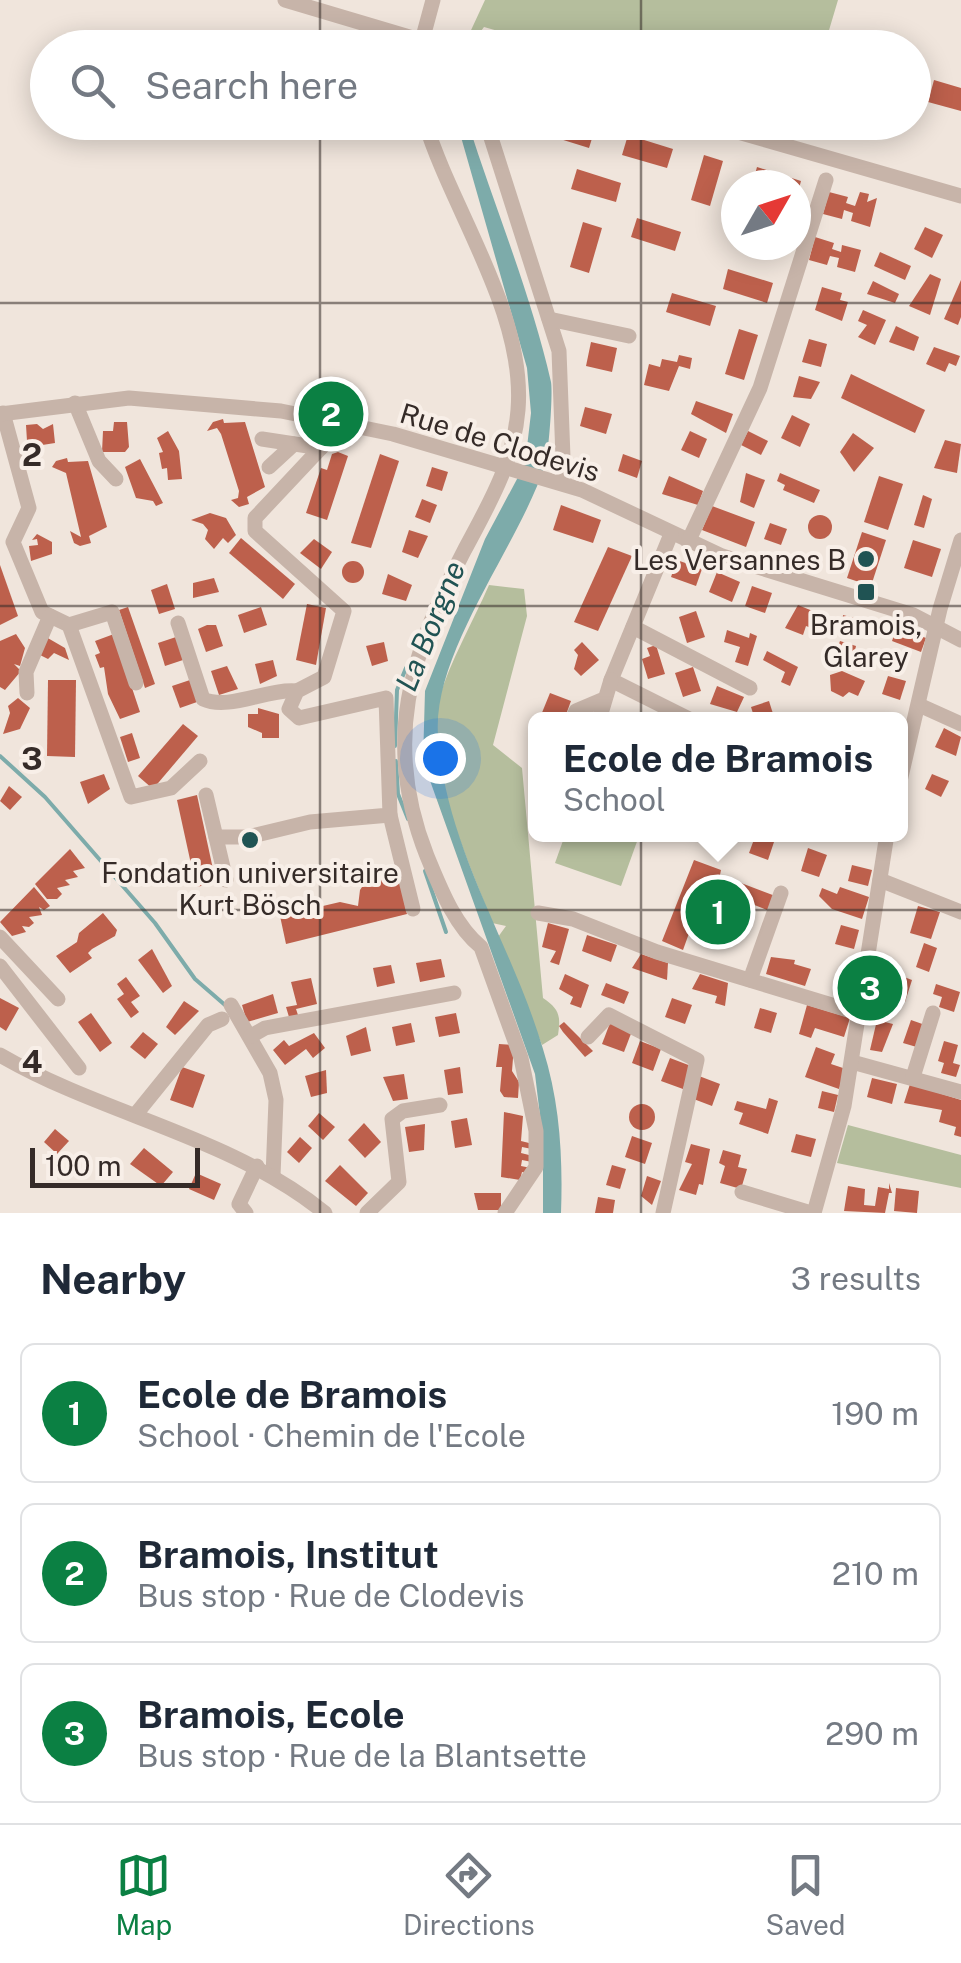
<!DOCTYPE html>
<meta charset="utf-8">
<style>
body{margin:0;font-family:"Public Sans",sans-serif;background:#f2f2f3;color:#1f2937}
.compass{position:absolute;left:721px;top:170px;width:90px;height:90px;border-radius:50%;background:#fff;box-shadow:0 5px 25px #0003;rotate:51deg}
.scale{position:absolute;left:30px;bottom:25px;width:170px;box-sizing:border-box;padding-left:10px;border:5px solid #352b28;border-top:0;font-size:28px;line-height:35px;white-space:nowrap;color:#352b28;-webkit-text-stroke:8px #f8efe8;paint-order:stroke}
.you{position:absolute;left:440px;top:758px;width:35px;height:35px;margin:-25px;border:8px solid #fff;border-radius:50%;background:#1a73e8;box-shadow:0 0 0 15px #1a73e833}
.badge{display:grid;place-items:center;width:65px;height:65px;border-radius:50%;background:#0b8043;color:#fff;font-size:32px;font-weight:700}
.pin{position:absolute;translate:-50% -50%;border:5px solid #fff;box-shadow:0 2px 10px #0006}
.popup{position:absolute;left:528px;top:712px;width:380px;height:130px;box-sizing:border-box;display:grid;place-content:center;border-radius:15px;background:#fff;filter:drop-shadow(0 2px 8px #0005);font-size:32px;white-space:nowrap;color:#747a83}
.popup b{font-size:38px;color:#1f2937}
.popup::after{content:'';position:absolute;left:50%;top:100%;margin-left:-20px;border:20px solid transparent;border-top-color:#fff}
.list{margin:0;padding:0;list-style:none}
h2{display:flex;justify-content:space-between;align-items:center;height:130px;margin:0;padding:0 40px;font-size:42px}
h2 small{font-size:32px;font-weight:400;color:#747a83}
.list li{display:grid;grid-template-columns:65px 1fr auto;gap:30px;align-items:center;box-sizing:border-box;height:140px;margin:0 20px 20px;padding:0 20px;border:2px solid #e0e1e3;border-radius:15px}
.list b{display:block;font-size:38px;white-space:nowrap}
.list p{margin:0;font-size:32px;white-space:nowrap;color:#747a83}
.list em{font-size:32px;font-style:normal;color:#747a83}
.icon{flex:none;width:55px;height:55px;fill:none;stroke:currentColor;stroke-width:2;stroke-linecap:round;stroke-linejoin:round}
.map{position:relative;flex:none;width:961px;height:1213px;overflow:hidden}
.search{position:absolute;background:#fff;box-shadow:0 5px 25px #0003;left:30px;right:30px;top:30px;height:110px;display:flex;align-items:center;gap:25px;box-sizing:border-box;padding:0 35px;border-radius:55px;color:#747a83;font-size:38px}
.sheet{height:610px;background:#fff}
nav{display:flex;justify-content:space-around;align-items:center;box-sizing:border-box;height:140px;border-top:2px solid #e0e1e3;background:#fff;font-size:28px;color:#747a83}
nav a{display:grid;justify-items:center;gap:5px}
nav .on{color:#0b8043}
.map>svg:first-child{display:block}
.green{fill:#b5be9d}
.water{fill:#7dabaa}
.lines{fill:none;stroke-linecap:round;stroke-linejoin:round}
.stream{stroke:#7dabaa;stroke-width:4}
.building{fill:#bd604c}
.minor{stroke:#c7b4a9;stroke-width:15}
.minor-bridge{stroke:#c7b4a9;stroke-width:15}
.grid{fill:none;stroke:#352b28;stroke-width:2.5;stroke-opacity:0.55}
.poi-dot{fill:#205353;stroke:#f8efe8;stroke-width:4}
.labels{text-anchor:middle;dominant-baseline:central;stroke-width:8;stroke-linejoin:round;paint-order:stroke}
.street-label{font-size:28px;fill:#352b28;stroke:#f8efe8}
.poi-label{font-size:28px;fill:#352b28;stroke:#f8efe8}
.water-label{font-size:30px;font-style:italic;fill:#205353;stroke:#f8efe8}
.grid-label{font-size:32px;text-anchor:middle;font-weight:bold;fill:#352b28;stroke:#f8efe8;stroke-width:8;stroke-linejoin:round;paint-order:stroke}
</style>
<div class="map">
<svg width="961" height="1213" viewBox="0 0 961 1213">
<rect width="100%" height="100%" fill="#f0e5dc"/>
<g class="green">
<polygon points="485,0 838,0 824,47 499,47 498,31 484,27 475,39 466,41"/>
<path d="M489,585L524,589L527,616L493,745L522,768L543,998C559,1009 561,1015 558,1035L542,1045L498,937L506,926L492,923C470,862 421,764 439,699C450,661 473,622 489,585Z"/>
<polygon points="565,835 639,836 621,886 555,863"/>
<polygon points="848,1125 961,1155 961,1188 837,1163"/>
</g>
<path class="water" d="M457,123H468C495,208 531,294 551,382C553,393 549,452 545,464C521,543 432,651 438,735C445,847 512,944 543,1049C560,1103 563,1157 561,1213H543V1141L535,1074L423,761L425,691L485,539L525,464L531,413L527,368Z"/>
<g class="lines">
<g class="stream">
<polyline points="395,746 397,690 406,668"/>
<polyline points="0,756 45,797 155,923 195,979 225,1005"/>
<polyline points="396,761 398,794 408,819"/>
<polyline points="425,871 446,932"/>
</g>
</g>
<g class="building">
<polygon points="934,80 961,88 961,111 928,102"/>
<polygon points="548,122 573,122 595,129 589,148 544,134"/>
<polygon points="628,135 673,149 667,168 622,155"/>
<polygon points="704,155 723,161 710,206 691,200"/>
<polygon points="757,167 801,181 797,196 796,185 752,185"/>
<polygon points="577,169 621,183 616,202 571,189"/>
<polygon points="829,192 848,197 846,203 855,206 860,192 869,194 867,202 877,198 870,227 851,221 853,213 844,210 842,219 823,214"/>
<polygon points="637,218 681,232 675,251 631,237"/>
<polygon points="583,222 602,228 589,273 570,267"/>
<polygon points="925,227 943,235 932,258 914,249"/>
<polygon points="815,237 834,243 832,249 841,252 842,245 861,250 855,272 837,267 839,258 830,256 827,265 809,260"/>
<polygon points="880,252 911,266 905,280 874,266"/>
<polygon points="728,269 773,283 767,303 723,289"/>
<polygon points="930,274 941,279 930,315 909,306"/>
<polygon points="961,280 961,317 958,325 944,319"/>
<polygon points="873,281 899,294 895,303 867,294"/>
<polygon points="822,287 842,293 840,300 848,302 842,321 815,310"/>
<polygon points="672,293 716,306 710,326 666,312"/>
<polygon points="863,310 886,320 875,345 858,337 867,325 858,321"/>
<polygon points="896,326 919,337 914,351 889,342"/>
<polygon points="739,329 758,335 744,380 725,374"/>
<polygon points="809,339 827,344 821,367 802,362"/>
<polygon points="591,342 617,348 612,372 586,366"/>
<polygon points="934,347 960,356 956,366 949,363 945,372 926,364"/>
<polygon points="679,355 692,358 690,369 679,366 669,391 644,385 649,364 660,367 662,359 677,362"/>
<polygon points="851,374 925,410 915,433 841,398"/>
<polygon points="799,376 820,382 811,399 793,397"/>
<polygon points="696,401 733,414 726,433 691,414"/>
<polygon points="585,407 612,414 606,434 580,426"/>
<polygon points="792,415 810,424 800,447 781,438"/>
<polygon points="223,419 224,423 245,422 265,487 247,497 249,504 239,507 231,500 238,498 239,491 221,434 217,428 207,431 213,422"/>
<polygon points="114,422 127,422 129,447 125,452 102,452 103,431 113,431"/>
<polygon points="37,424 43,429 53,424 55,443 36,446 35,440 27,441 26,425"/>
<polygon points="168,431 179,451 182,479 168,480 167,468 162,469 159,453 163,452 157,438"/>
<polygon points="690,431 707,439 699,458 681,450"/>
<polygon points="748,431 768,441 761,455 741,445"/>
<polygon points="853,433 874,448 854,472 840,452"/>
<polygon points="945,440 961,444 957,473 934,468"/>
<polygon points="338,452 348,456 327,520 306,513 321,468 327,470 332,454"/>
<polygon points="380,454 399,461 371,548 351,543"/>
<polygon points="623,454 642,461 637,478 618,471"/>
<polygon points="67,458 68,462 88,461 107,527 89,536 91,543 80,546 74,543 70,531 81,537 66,473 52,467 56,461"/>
<polygon points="140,459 163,503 156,506 153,501 136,498 125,467"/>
<polygon points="432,467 448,472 442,491 426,486"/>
<polygon points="746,473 765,480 754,508 740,502"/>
<polygon points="780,473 820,490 814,503 783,490 785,485 777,481"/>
<polygon points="669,476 703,491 698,505 662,494"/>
<polygon points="879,476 903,484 888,530 864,522"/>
<polygon points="923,495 932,499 924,528 914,525"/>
<polygon points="422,499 437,505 430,523 415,517"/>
<polygon points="561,505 601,520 593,543 553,530"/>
<polygon points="712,506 755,522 746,547 702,530"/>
<polygon points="210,513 226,518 236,535 228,543 223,538 214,549 205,539 208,530 203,524 191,520"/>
<circle cx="820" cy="527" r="12"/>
<polygon points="770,523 787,529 781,545 764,539"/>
<polygon points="409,530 428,536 418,558 402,552"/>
<polygon points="862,532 886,540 871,586 847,578"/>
<polygon points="37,534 52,542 52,554 31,561 29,546 38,545 37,539 32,540"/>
<polygon points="241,538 295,584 283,599 229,553"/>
<polygon points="314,539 332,552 321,569 300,553"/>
<polygon points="913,540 941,549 932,577 904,568"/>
<polygon points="608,547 632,556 598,631 574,622"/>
<polygon points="677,560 702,569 696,586 671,577"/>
<circle cx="353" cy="572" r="11"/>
<polygon points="0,565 18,616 0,625"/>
<polygon points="717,572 740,582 732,602 709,592"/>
<polygon points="388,574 412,585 406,601 382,594"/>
<polygon points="214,578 219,592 193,598 193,583"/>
<polygon points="167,584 175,609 159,614 151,590"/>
<polygon points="752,586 772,593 765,613 745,606"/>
<polygon points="307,604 326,608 316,665 296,660"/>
<polygon points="798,605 820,614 814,629 806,626 803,635 785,628"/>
<polygon points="128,607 155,684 145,688 119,610"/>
<polygon points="261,607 267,625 244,633 238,615"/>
<polygon points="696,611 705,637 687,643 679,617"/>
<polygon points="843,615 865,621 859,636 842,631"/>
<polygon points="207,625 216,625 223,646 206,652 198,629"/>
<polygon points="897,627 926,638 921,652 892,641"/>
<polygon points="727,630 749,638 750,633 757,636 748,666 735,662 740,647 724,642"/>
<polygon points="16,634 25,648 20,666 14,664 21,671 5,690 0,687 0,641"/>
<polygon points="114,634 140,712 120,719 108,694 104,667 100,668 95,655 100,653 95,641"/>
<polygon points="46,637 65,648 69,660 54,653 48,659 38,654"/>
<polygon points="176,637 183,660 165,666 158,643"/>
<polygon points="840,641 856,646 853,660 835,655"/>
<polygon points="384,642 388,661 372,666 366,646"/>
<polygon points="582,642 599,660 581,676 574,669 578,655 574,650"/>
<polygon points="656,645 665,674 648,679 642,659 650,656 647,648"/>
<polygon points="767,651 798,667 790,686 781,682 785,672 763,660"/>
<polygon points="273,660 277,676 260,684 255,664"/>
<polygon points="227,666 238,689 219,695 211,671"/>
<polygon points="693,667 701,691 683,697 675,673"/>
<polygon points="842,671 865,681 858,696 849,692 843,697 831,691 830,675"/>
<polygon points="888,676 906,681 900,700 882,694"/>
<polygon points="48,680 76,680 75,757 47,756"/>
<polygon points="190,680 197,702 180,708 172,686"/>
<polygon points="717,686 744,697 737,712 710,704"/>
<polygon points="550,693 571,701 564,720 539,720"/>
<polygon points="18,698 30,708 20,729 3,734 10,713 8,706"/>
<polygon points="769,701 775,720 755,720 751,707"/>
<polygon points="258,708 279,714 279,738 262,738 262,733 248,727 248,714 258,714"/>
<polygon points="183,724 198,736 153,789 138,776"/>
<polygon points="944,728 961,737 956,756 935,747"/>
<polygon points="132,733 140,758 128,762 120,737"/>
<polygon points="104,774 110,789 88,804 80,782"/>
<polygon points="932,774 949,781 941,797 925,789"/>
<polygon points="9,786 22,797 10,810 0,801"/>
<polygon points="197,795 216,883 196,887 177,800"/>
<polygon points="756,834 776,836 768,860 749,853"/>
<polygon points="808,848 827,855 819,877 801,871"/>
<polygon points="70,849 85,868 73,871 78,877 65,880 70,885 57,888 62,894 57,899 47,899 35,884"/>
<polygon points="694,860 721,870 720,875 778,897 772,912 706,886 683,950 662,941"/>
<polygon points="852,865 872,870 868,886 848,881"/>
<polygon points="397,870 407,914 286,944 280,916 340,902 358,906 360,890 368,878"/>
<polygon points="34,887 50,906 44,910 39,907 42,915 29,917 34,923 29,927 22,926 26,932 12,936 0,922"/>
<polygon points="840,887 869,897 862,919 832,909 819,896 822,888 837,894"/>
<polygon points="918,906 940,912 931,939 910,933"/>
<polygon points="103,913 117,930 115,936 92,949 88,953 92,958 70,973 56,956 77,942 79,933"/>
<polygon points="548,923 569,929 559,965 550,962 556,951 542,947"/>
<polygon points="841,925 859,930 854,949 835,944"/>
<polygon points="587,935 617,945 611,962 582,951"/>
<polygon points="924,943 937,948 929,972 916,967"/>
<polygon points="152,949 172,986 163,993 138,960"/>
<polygon points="641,954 668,963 667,980 632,968"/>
<polygon points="771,957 795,960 794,964 811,969 805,986 766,974"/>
<polygon points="441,959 445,977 420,982 416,963"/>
<polygon points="391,965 395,983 377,987 373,968"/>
<polygon points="565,974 589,985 581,1008 570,1004 573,997 559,989"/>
<polygon points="700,974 728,983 725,1006 715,1003 717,996 692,989"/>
<polygon points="896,974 912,980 905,1002 889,996"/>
<polygon points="126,977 140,996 131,1002 139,1012 131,1018 117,999 124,994 117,984"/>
<polygon points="311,978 317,1004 296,1009 298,1015 289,1017 286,1007 297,1005 291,982"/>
<polygon points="606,983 629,992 624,1004 601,995"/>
<polygon points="936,984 960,992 954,1012 939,1007 942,997 933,994"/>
<polygon points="273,994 278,1013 247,1022 242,1005"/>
<polygon points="0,998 19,1008 6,1031 0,1027"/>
<polygon points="672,998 692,1005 685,1024 665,1017"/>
<polygon points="184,1001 199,1011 175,1035 166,1027"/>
<polygon points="807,1005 850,1018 844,1037 815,1028 811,1038 799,1034"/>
<polygon points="760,1008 777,1013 771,1033 754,1028"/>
<polygon points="91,1013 112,1043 100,1052 78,1022"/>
<polygon points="456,1013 460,1033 439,1037 435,1017"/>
<polygon points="877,1020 893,1024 882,1052 870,1050"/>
<polygon points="911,1020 928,1026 920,1048 903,1043"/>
<polygon points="564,1022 593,1051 585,1057 563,1032 559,1026"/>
<polygon points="411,1023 415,1042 396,1046 392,1027"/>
<polygon points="610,1023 632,1031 624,1052 602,1044"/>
<polygon points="366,1027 371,1051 351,1056 346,1036"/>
<polygon points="143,1032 158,1044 145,1059 130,1047"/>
<polygon points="314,1033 325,1048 313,1058 306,1049 285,1065 273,1050 284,1040 289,1046"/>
<polygon points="640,1041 661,1049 653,1071 632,1063"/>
<polygon points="944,1041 958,1045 953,1063 960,1065 956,1077 941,1073 944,1063 938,1061"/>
<polygon points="499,1044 514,1045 512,1071 519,1082 518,1098 504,1097 500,1091 502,1067 496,1067"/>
<polygon points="816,1047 835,1054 831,1064 846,1069 839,1089 805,1077"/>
<polygon points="670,1058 691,1066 683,1089 661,1081"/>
<polygon points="182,1067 205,1075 193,1108 170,1100"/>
<polygon points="460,1067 463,1093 448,1095 444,1070"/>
<polygon points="326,1070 327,1093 311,1097 305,1076"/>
<polygon points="404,1074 408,1099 393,1101 383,1077"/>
<polygon points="699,1076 720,1084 712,1106 691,1098"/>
<polygon points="872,1078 897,1084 892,1104 867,1097"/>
<polygon points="910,1084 961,1100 961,1137 954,1135 956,1127 939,1122 942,1110 904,1103"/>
<polygon points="822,1091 838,1095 834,1112 818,1108"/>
<polygon points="769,1098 778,1101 768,1134 739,1124 743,1113 734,1110 737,1101 766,1109"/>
<circle cx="642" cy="1117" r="13"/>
<polygon points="504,1112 523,1116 521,1141 533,1144 532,1149 522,1147 521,1153 533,1156 532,1162 522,1160 521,1166 531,1168 530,1174 522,1172 520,1180 501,1177"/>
<polygon points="319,1113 335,1127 323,1140 308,1126"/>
<polygon points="467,1118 472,1145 455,1148 451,1121"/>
<polygon points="364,1123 381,1142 365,1158 348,1140"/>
<polygon points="425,1124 424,1150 409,1152 405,1127"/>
<polygon points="55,1129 69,1141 57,1154 44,1142"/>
<polygon points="796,1134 816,1139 811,1157 791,1152"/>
<polygon points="632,1136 652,1143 645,1164 625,1157"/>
<polygon points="300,1137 312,1148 299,1163 287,1152"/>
<polygon points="691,1144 710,1149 703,1185 699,1184 696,1195 679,1190 692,1164 685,1162"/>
<polygon points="144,1148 173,1172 161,1186 130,1164"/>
<polygon points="723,1150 741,1155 738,1167 747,1169 741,1189 720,1183 725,1166 719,1163"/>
<polygon points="340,1165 368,1193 356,1206 325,1181"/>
<polygon points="612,1165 626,1169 620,1189 606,1185"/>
<polygon points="196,1173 221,1184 214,1200 189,1189"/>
<polygon points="647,1176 661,1181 652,1205 641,1196"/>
<polygon points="889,1183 892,1193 889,1193 885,1213 844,1211 848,1186 865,1189 864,1205 875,1206 878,1187 889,1189"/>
<polygon points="896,1188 919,1191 917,1213 894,1211"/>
<polygon points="474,1193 501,1193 501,1210 478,1210"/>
<polygon points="598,1197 615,1200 613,1213 595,1213"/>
</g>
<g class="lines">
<g class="minor">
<polyline points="285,0 416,39"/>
<polyline points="420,48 433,0"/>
<path d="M425,122C452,211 526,313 518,410C514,462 488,506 464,551C410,654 382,743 427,856C440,887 454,925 481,947L521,1058L536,1131V1167L505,1213"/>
<polyline points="486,122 559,351 564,484"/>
<polyline points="703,122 961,196"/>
<polyline points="549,319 629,336"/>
<polyline points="75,403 99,461 116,479"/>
<polyline points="3,413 29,508 13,542 42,612 69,625 131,797 171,788 200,761"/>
<polyline points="0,414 129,398 281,411 393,434 582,490 722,556 913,615 961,640"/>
<polyline points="262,439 321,448"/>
<polyline points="269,467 294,444"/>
<polyline points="671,534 611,680 691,720"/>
<polyline points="688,542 760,388 826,180"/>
<path d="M178,623L203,699C229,711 268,688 297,691"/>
<polyline points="69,625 112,612 136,683"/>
<polyline points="633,627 750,688"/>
<polyline points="27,693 26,672 50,616"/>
<polyline points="919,705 961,724"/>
<polyline points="572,720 576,711 602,700"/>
<polyline points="599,720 611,680"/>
<polyline points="900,781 940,609 961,540"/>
<polyline points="206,795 226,880"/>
<polyline points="390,815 413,909"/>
<polyline points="216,837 248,837 310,822 390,815 386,698 299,718 289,709 297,691 324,677 344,611 255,531 255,518 331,437 335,422"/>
<polyline points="880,880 961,912"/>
<polyline points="538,913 573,919 657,952 858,1013"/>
<polyline points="0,937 58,999"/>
<polyline points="0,966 79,1068"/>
<polyline points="750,980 781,893"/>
<polyline points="231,1005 270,1073 276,1100 273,1176"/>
<polyline points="251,1036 265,1028 454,993"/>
<polyline points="588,1037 609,1015 697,1060 663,1213"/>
<path d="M0,1055C105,1116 228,1135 325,1213"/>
<polyline points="852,1062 961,1092"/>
<polyline points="913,1077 933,1013"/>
<polyline points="136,1114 208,1025 222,1019"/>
<polyline points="742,1192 811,1213"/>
<polyline points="246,1213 239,1204 257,1166"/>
<polyline points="367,1213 399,1182 392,1119 403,1111 440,1105"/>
<polyline points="814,1213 844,1106 887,834"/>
</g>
<polyline class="minor-bridge" points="416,39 446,48"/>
</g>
<path class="grid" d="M320,0V48M641,0V48M320,122V1213M641,122V1213M0,303H961M0,606H961M0,910H961"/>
<g class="poi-dot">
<circle cx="866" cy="559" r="10"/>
<rect x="856" y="582" width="20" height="20" rx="5"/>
<circle cx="250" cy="840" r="10"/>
</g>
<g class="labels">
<g class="street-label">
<text transform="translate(500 442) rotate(17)">Rue de Clodevis</text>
</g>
<g class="poi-label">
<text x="846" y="559" text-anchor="end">Les Versannes B</text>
<text x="866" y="624">Bramois,<tspan x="866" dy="32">Glarey</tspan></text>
<text x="250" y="872">Fondation universitaire<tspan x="250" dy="32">Kurt Bösch</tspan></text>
</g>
<g class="water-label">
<text transform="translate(430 626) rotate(-68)">La Borgne</text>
</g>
</g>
<g class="grid-label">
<text x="32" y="466">2</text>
<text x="32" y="770">3</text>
<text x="32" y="1073">4</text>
</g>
</svg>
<svg class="compass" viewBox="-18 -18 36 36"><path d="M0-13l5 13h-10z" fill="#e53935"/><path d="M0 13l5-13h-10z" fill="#747a83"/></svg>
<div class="scale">100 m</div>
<div class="you"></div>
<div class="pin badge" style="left:718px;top:912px">1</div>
<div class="popup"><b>Ecole de Bramois</b>School</div>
<div class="pin badge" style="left:331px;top:414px">2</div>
<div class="pin badge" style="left:870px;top:988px">3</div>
<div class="search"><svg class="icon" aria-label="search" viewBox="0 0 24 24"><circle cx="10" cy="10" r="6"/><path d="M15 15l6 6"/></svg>Search here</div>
</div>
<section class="sheet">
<h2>Nearby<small>3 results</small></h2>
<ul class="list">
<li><span class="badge">1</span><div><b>Ecole de Bramois</b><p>School · Chemin de l'Ecole</p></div><em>190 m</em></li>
<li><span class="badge">2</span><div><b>Bramois, Institut</b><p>Bus stop · Rue de Clodevis</p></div><em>210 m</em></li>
<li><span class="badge">3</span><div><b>Bramois, Ecole</b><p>Bus stop · Rue de la Blantsette</p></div><em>290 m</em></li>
</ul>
</section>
<nav>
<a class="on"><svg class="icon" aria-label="map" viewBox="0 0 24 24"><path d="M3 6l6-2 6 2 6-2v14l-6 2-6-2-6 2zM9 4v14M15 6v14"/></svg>Map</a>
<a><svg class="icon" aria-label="directions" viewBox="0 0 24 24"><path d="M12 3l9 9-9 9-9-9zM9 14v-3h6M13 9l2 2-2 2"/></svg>Directions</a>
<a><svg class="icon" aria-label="saved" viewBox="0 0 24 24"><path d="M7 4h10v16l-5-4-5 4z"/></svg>Saved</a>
</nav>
